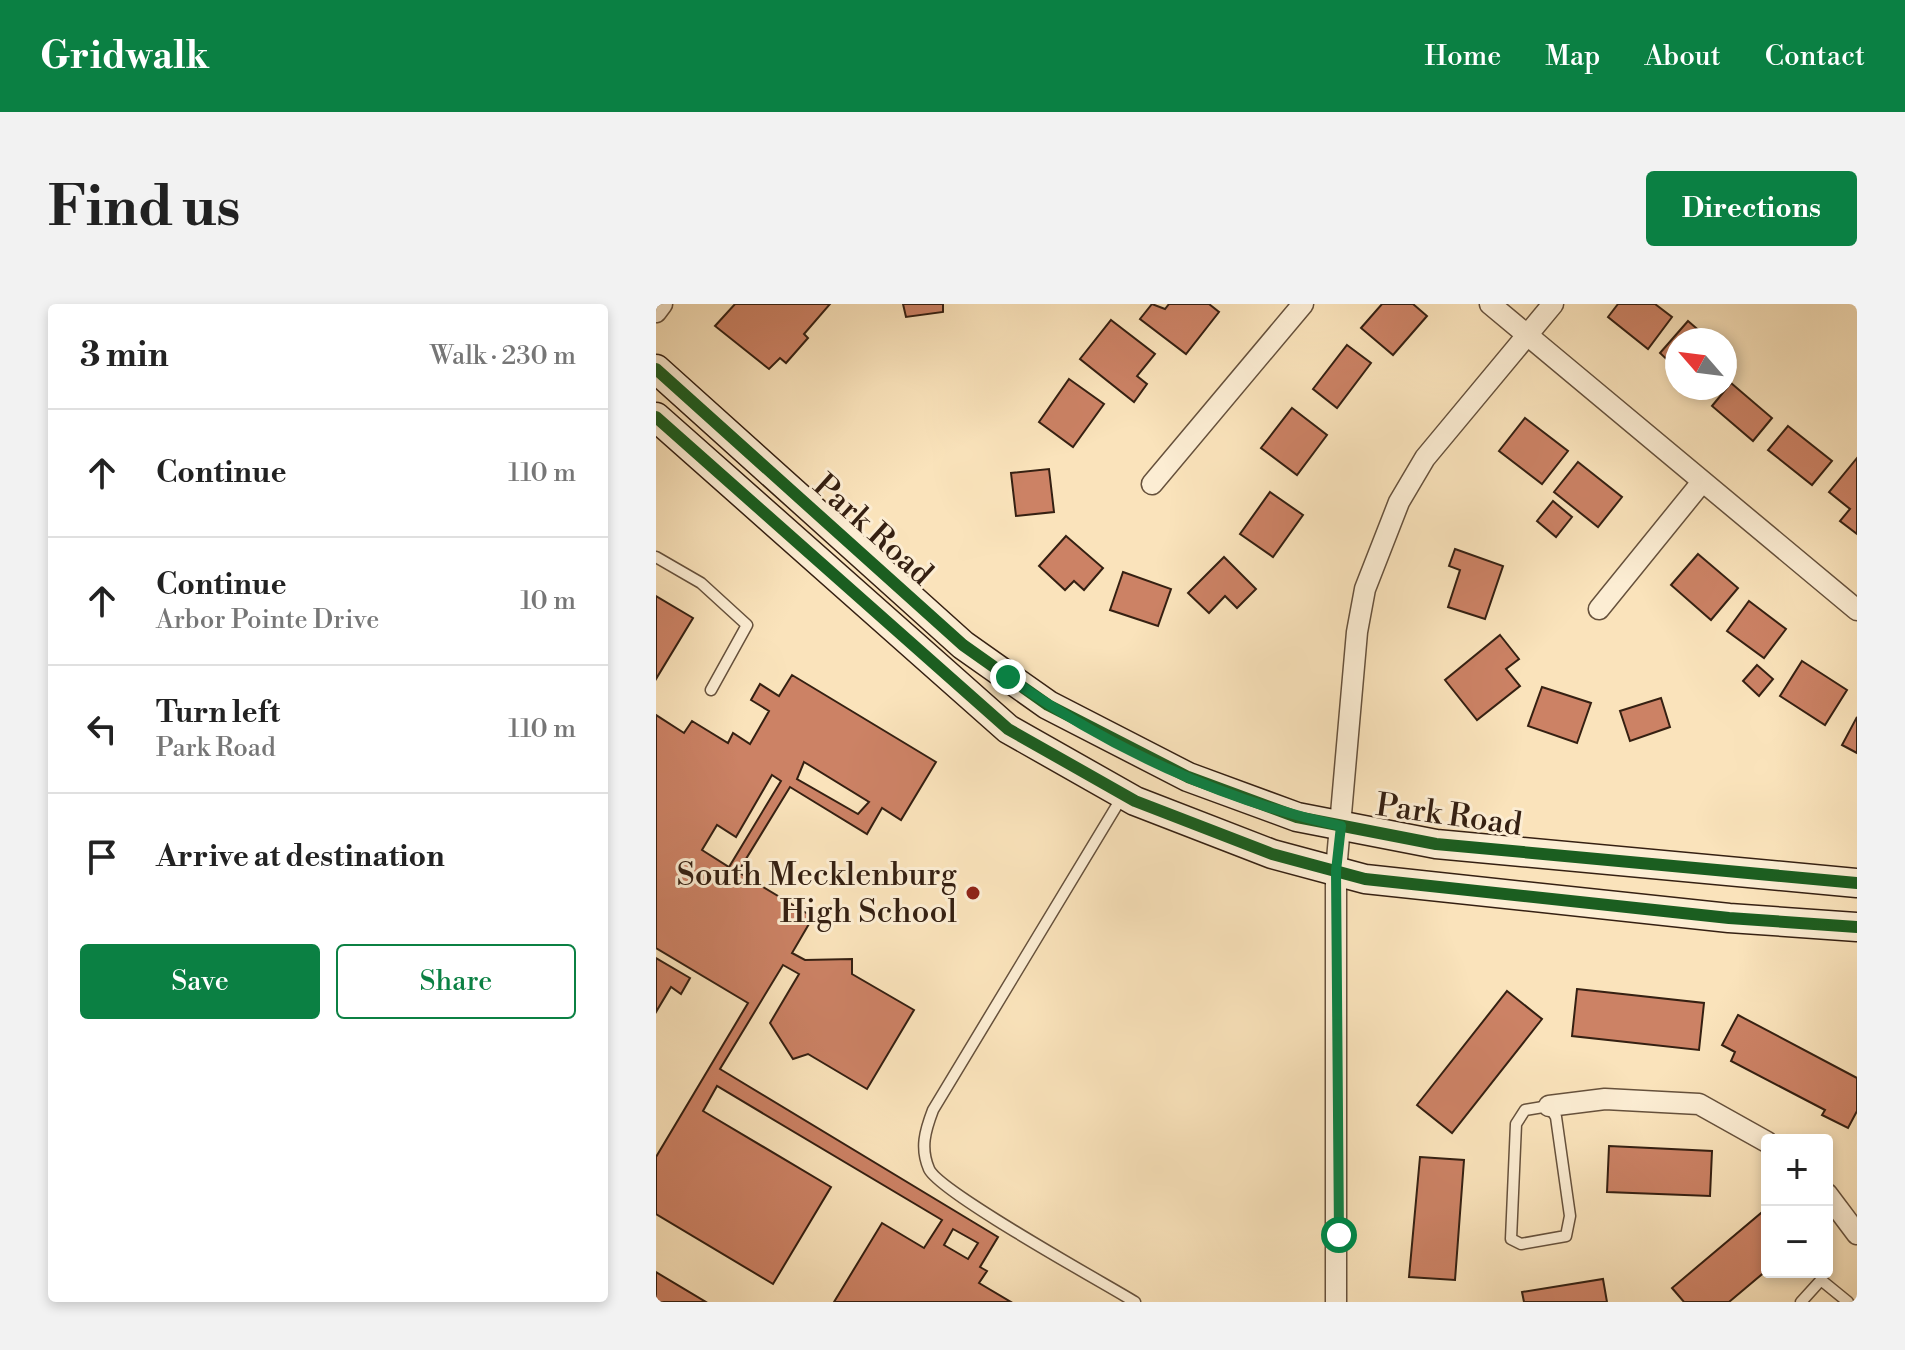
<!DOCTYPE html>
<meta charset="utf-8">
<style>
body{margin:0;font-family:"Libre Bodoni",serif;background:#f2f2f2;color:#222}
.controls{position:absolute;right:24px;bottom:24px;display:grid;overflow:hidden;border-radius:8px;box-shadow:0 4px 12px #0003}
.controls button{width:72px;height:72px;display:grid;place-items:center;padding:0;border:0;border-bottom:2px solid #e0e0e0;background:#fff;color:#222;font:40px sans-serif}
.compass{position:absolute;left:1009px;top:24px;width:72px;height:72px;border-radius:50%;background:#fff;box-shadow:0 4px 12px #0003;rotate:298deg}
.stop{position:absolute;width:24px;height:24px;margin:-18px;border:6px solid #0b8043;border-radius:50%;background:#fff}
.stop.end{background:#0b8043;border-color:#fff;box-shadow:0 2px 8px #0008}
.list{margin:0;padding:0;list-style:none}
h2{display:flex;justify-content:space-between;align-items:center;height:104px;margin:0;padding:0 32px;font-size:34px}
h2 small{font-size:26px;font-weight:400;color:#767676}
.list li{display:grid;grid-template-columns:52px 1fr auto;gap:24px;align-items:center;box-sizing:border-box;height:128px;padding:0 32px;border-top:2px solid #e0e0e0}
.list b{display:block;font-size:30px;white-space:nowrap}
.list p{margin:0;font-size:26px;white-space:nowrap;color:#767676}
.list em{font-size:26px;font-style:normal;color:#767676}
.actions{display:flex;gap:16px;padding:24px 32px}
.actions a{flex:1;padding:18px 0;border:2px solid #0b8043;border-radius:8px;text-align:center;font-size:28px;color:#0b8043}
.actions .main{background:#0b8043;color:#fff}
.icon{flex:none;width:44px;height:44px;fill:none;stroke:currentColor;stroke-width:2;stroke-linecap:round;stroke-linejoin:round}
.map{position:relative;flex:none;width:1201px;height:998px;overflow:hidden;border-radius:8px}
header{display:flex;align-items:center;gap:48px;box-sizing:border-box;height:112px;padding:0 40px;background:#0b8043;color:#fff}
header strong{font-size:38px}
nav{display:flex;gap:44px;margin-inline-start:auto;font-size:28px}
.intro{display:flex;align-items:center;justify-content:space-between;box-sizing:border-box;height:192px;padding:0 48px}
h1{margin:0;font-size:56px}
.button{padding:20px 36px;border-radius:8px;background:#0b8043;color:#fff;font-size:28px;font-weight:700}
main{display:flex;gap:48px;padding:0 48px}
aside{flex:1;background:#fff;border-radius:8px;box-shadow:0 4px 12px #0003}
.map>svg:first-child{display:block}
.building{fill:#cc8265;stroke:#352012;stroke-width:2;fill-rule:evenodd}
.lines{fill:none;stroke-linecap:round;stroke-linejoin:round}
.lane-casing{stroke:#66513c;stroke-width:13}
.street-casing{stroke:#66513c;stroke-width:23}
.secondary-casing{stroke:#352012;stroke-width:31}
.lane{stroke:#fcedd3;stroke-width:10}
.street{stroke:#fcedd3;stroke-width:20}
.secondary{stroke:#fcedd3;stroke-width:28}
.cycleway-casing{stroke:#fcedd3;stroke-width:17}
.cycleway{stroke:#1b5e20;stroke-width:12}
.route{stroke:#0b8043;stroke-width:10}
.poi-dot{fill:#8f2418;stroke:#fcedd3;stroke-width:3}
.labels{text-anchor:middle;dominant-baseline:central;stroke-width:6;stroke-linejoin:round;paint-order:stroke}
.street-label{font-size:32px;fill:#352012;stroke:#fcedd3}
.poi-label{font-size:32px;fill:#352012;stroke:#fcedd3;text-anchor:end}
</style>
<header>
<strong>Gridwalk</strong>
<nav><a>Home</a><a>Map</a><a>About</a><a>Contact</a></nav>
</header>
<div class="intro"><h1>Find us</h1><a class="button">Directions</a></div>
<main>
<aside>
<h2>3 min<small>Walk · 230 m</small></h2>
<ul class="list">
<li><svg class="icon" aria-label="ahead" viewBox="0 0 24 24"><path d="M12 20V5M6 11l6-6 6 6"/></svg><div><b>Continue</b></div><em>110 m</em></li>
<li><svg class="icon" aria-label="ahead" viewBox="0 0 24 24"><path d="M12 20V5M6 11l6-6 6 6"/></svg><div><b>Continue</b><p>Arbor Pointe Drive</p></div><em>10 m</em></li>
<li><svg class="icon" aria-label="left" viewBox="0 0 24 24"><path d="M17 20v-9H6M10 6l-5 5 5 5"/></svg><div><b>Turn left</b><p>Park Road</p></div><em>110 m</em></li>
<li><svg class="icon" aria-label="arrive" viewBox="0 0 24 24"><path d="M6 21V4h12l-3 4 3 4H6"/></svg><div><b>Arrive at destination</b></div></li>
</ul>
<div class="actions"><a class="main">Save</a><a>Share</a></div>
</aside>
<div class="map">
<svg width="1201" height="998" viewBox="0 0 1201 998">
<rect width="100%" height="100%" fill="#fae3bb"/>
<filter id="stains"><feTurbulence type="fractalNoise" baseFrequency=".0025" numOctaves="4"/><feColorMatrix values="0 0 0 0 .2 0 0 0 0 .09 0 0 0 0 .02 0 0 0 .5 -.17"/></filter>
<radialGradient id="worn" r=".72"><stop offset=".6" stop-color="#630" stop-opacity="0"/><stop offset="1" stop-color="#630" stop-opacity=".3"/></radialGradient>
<g class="building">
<polygon points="79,0 174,0 148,30 152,34 130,59 124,54 113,65 59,22"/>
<polygon points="247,0 287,0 287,8 250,13"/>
<polygon points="496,0 509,5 513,0 553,0 563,8 530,50 484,15"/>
<polygon points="726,0 757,0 771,12 737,51 705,24"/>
<polygon points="962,0 999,0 1016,13 992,45 952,13"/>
<polygon points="455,16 499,50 481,72 491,80 478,98 424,55"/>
<polygon points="1032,17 1054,36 1021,36 1021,65 1004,49"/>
<polygon points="691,41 715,59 681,104 657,85"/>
<polygon points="413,75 448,100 417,143 383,118"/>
<polygon points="1075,79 1116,114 1097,137 1056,102"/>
<polygon points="636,104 671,131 641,171 605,144"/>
<polygon points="869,114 912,147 886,180 843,147"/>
<polygon points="1132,122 1176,157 1156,181 1112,146"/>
<polygon points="1201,154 1201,230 1184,217 1194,205 1173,188"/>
<polygon points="922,158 966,193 942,223 898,188"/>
<polygon points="393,165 398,208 360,212 355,169"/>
<polygon points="614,188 647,211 617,253 584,230"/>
<polygon points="897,197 916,213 900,233 881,217"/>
<polygon points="410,232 447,264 428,286 418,277 409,286 383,262"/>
<polygon points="799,245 847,262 829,315 792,303 804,266 793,262"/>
<polygon points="1042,250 1082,284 1055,316 1015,281"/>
<polygon points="568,253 600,285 581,304 569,292 553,309 532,289"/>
<polygon points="467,268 515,285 502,322 454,306"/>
<polygon points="0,292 37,314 0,375"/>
<polygon points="1093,297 1130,325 1108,354 1071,327"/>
<polygon points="844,331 863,355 850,365 864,382 821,416 789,376"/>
<polygon points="1146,357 1191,386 1169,421 1124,392"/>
<polygon points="1101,361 1117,375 1103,392 1087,377"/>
<path d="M136,371L280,458L245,516L226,504L211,530L134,483L82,568L157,613L136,649L149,656L196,655V670L258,706L211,785L152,750L137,755L114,719L143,670L127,661L64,765L342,933L324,963L331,967L323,979L355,998H178L226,919L268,944L286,916L61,782L47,807L175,883L117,980L0,910V853L92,699L0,644V411L28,429L36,417L72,439L77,429L94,440L113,407L95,396L104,380L123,392ZM148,458L213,498L202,510L141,475ZM116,471L125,477L73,563L46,546L61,521L80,533ZM297,925L322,939L312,955L288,941Z"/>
<polygon points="886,383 935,399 921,439 872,422"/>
<polygon points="1005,394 1014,423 974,437 964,407"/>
<polygon points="1201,413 1201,449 1186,441"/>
<polygon points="0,654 34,674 25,690 15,683 0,708"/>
<polygon points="921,685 1048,699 1043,746 916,732"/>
<polygon points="851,687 886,715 796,829 761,801"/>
<polygon points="1082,711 1201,774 1201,807 1192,824 1166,811 1169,806 1075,757 1079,748 1066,741"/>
<polygon points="953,842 1056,847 1054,892 951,888"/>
<polygon points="764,853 808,856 799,976 753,973"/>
<polygon points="1111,904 1111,966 1073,998 1028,998 1016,984"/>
<polygon points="0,968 50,998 0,998"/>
<polygon points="947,975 951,998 868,998 866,988"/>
</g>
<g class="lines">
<defs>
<g id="lane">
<polyline points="0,253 45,279 91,321 55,386"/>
<path d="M466,493L277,806C269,827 264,844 273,865C283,888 448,979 479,998"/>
<polygon points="893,802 900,813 914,912 910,932 865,940 855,935 860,820 869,806"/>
<polyline points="1145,998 1165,976 1192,998"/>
</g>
<g id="street">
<polyline points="834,0 1201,306"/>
<polyline points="0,8 6,0"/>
<polyline points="496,180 647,0"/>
<polyline points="943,305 1046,178"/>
<polyline points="893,802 949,795 1043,800 1111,838"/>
<polyline points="1171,890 1201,930"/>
<polyline points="680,998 680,567 701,328 709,285 743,198 769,154 897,0"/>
</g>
<g id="secondary">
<polyline points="0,65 307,341 392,401 532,473 641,513 780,540 1201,579"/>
<polyline points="0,113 352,425 479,497 616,550 709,575 1073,614 1201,623"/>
</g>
</defs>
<use href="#lane" class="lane-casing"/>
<use href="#street" class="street-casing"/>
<use href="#secondary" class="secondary-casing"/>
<use href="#lane" class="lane"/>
<use href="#street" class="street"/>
<use href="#secondary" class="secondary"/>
<defs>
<g id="cycleway">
<polyline points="0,65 307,341 392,401 532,473 641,513 780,540 1201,579"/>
<polyline points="0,113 352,425 479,497 616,550 709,575 1073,614 1201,623"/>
</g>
</defs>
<use href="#cycleway" class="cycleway-casing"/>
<use href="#cycleway" class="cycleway"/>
</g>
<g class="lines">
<path class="route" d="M352,373C451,443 566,497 685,522L680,567L683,931"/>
</g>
<circle class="poi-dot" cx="317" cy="589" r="8"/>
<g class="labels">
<g class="street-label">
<text transform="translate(217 226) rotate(42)">Park Road</text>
<text transform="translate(793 511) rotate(8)">Park Road</text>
</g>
<g class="poi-label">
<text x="301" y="571">South Mecklenburg<tspan x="301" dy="37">High School</tspan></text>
</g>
</g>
<rect width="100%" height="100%" filter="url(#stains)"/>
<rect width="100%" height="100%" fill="url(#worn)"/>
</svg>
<div class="controls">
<button>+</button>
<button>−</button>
</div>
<svg class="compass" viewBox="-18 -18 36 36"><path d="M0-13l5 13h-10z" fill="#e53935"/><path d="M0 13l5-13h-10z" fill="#767676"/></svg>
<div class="stop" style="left:683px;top:931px"></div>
<div class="stop end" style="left:352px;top:373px"></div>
</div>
</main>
